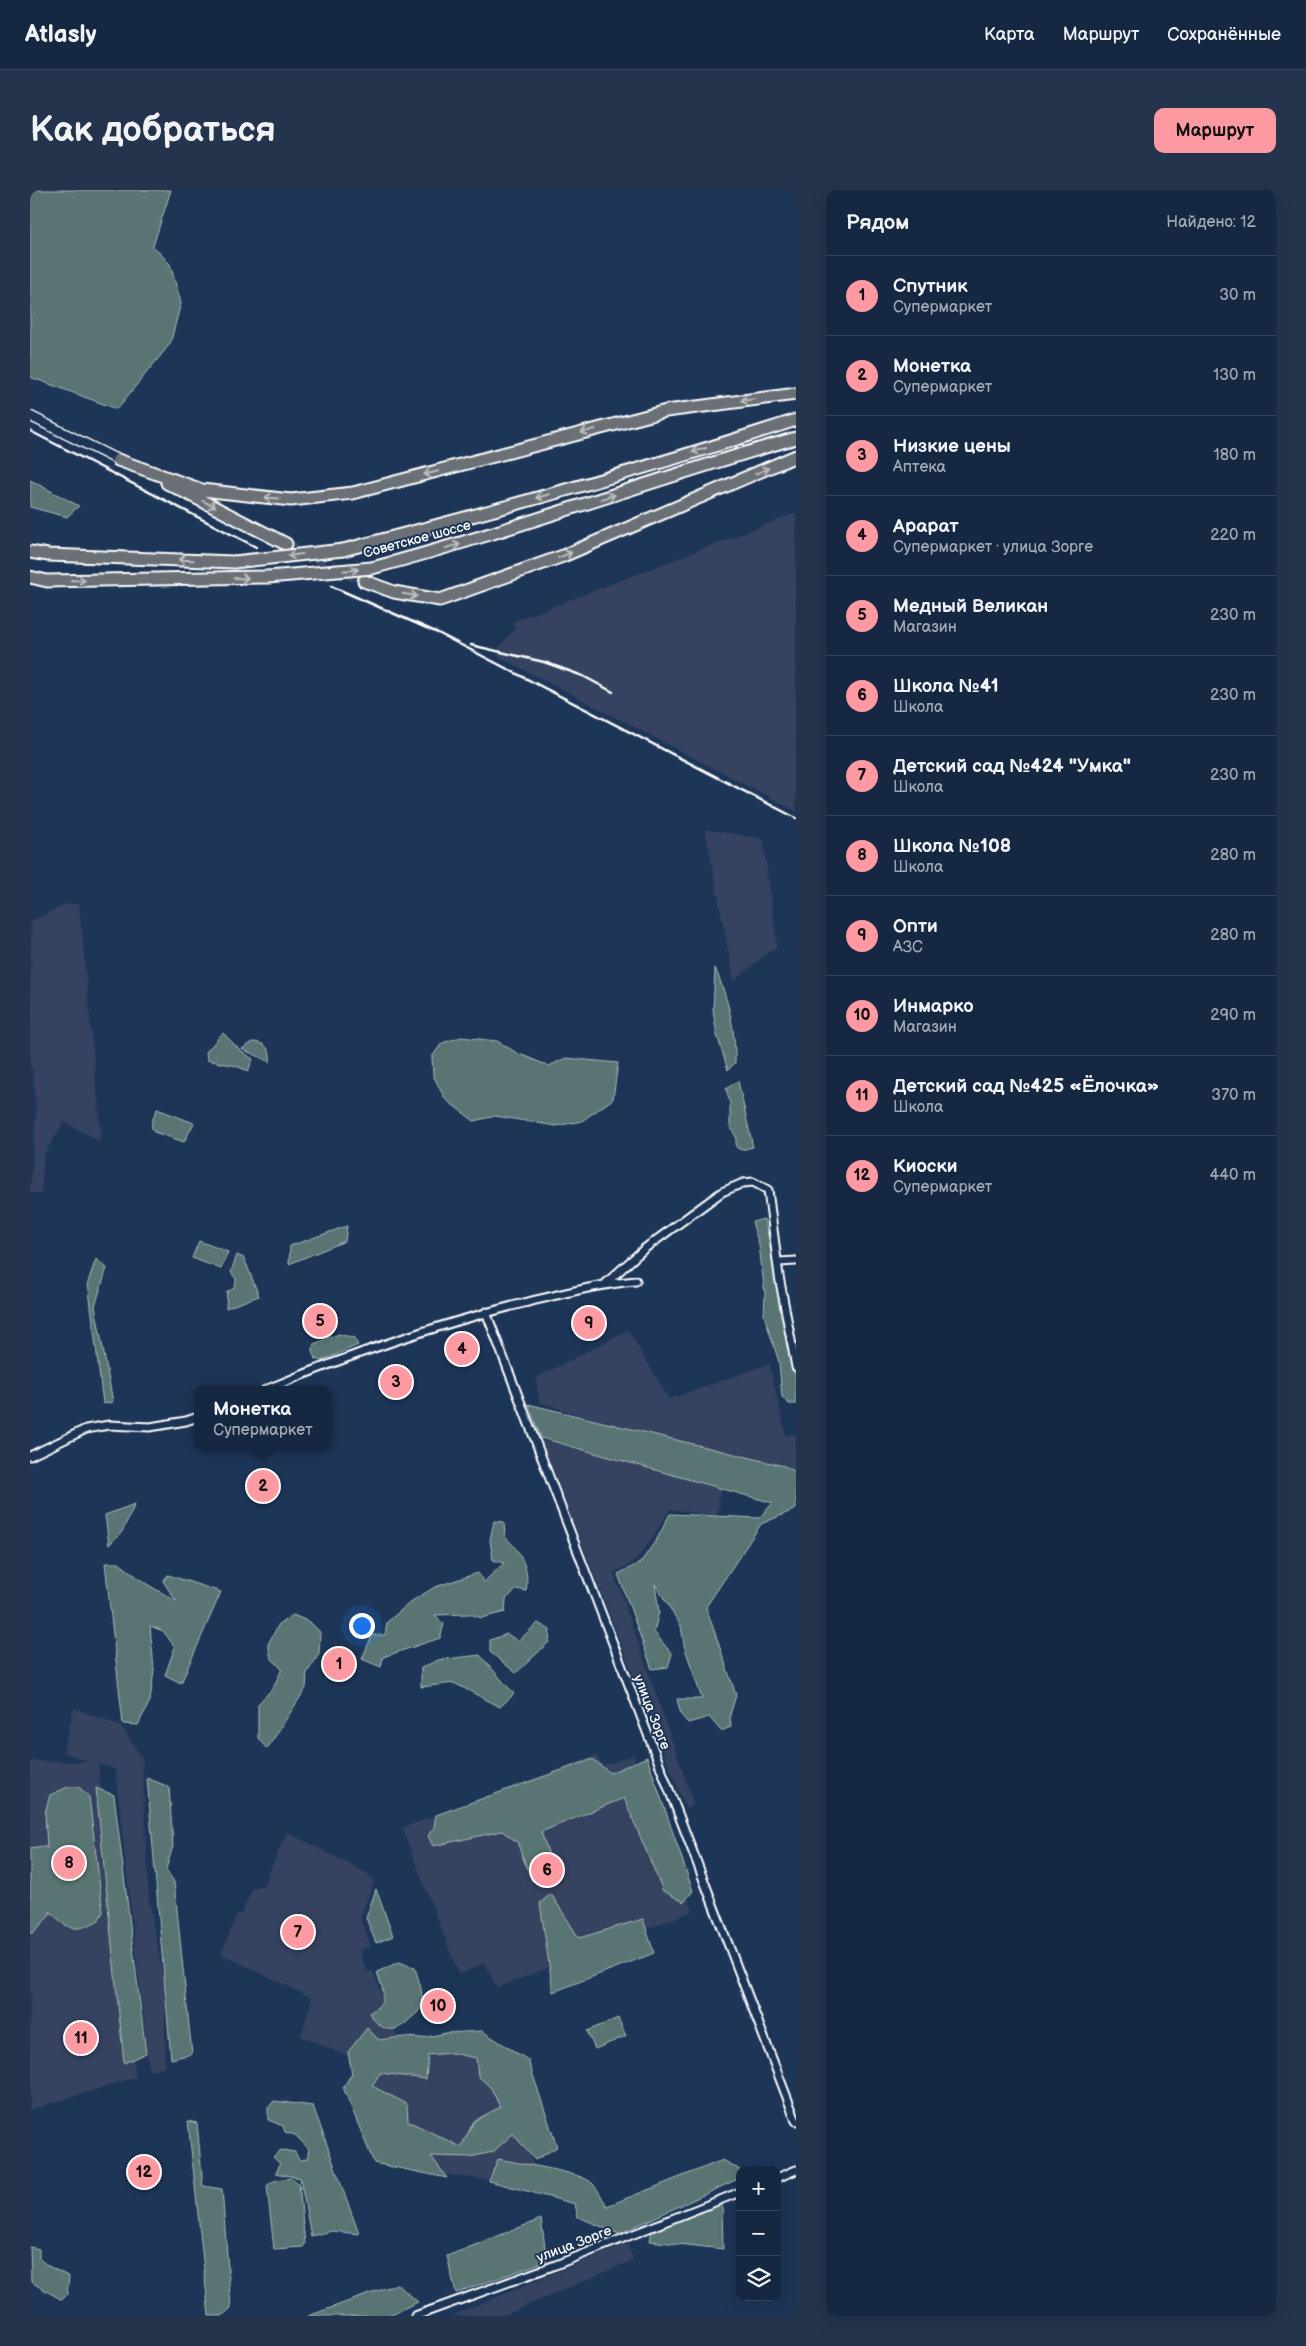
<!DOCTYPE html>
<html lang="ru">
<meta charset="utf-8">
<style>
body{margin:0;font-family:"Balsamiq Sans",sans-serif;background:#23344c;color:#f1f3f6}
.controls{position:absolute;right:15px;bottom:15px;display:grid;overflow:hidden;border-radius:10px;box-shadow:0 5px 20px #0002}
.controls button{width:45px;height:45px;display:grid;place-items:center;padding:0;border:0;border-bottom:1px solid #35445a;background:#162841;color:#f1f3f6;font:25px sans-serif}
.you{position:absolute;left:331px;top:1435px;width:18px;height:18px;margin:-12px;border:4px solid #fff;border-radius:50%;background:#1a73e8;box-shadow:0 0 0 8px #1a73e833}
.badge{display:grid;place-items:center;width:32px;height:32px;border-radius:50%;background:#ff9aa2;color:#111;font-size:16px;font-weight:700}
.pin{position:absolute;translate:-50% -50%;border:2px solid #fff;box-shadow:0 1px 5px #0006}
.popup{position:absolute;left:164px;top:1196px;width:138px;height:65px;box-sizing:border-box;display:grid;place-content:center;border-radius:10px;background:#162841;filter:drop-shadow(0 1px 4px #0005);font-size:16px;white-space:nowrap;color:#9ea6b1}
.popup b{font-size:19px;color:#f1f3f6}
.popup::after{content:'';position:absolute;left:50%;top:100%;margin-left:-10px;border:10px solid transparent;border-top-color:#162841}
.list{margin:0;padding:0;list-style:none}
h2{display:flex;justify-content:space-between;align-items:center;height:65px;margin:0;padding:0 20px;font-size:21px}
h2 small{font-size:16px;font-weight:400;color:#9ea6b1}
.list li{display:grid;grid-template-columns:32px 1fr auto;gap:15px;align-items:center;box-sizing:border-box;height:80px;padding:0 20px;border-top:1px solid #35445a}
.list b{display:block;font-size:19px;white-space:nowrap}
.list p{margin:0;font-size:16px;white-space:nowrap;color:#9ea6b1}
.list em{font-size:16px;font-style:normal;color:#9ea6b1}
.icon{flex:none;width:28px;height:28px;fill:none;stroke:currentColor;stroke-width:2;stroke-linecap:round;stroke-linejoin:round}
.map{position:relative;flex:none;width:766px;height:2126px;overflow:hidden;border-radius:10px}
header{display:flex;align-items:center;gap:30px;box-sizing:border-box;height:70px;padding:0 25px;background:#162841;border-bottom:1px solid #35445a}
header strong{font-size:24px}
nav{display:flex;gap:28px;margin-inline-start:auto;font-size:18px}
.intro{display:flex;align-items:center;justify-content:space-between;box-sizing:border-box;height:120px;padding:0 30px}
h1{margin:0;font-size:35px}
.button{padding:12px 22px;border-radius:10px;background:#ff9aa2;color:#111;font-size:18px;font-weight:700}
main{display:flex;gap:30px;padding:0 30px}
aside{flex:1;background:#162841;border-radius:10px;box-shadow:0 5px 20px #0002}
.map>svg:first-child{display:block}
.built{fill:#344361}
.green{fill:#587573;stroke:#acbab9;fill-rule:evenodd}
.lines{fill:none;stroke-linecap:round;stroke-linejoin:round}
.trunk-tunnel{stroke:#344968;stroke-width:11;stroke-dasharray:11 5.5;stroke-linecap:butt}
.minor-casing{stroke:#fff;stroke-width:11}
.tertiary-casing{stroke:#fff;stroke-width:12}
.trunk-casing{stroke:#fff;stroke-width:15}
.minor{stroke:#1d3557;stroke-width:7}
.tertiary{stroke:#1d3557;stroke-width:9}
.trunk{stroke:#6b7074;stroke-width:11}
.rail{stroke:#fff;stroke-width:2.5}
.trunk-bridge-casing{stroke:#fff;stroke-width:15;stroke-linecap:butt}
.trunk-bridge{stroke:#6b7074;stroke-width:11}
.oneway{stroke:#bcbfc0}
.labels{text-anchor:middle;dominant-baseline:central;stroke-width:4;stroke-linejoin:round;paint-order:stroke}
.street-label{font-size:14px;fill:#fff;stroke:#1d3557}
</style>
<header>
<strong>Atlasly</strong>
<nav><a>Карта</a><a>Маршрут</a><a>Сохранённые</a></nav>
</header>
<div class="intro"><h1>Как добраться</h1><a class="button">Маршрут</a></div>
<main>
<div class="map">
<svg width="766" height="2126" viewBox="0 0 766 2126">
<rect width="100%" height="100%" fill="#1d3557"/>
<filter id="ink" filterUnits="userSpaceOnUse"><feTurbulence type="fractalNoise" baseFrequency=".02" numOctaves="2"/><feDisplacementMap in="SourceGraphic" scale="10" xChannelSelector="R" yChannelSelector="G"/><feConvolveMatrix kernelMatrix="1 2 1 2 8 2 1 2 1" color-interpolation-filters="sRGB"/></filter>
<g filter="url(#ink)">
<g class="built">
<polygon points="766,323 766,621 467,466 469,457 485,439 482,432"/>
<polygon points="675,639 733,649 747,756 704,791"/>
<polygon points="37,714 49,714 71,944 69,951 34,932 14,965 11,1004 0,1003 6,921 3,881 0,877 1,731"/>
<polygon points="598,1140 639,1209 739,1174 756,1245 766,1244 766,1286 648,1257 509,1212 506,1188"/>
<polygon points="511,1250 692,1296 687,1326 640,1319 625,1345 605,1371 584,1383 664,1614 656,1619"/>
<polygon points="44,1518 91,1536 112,1568 119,1710 135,1797 135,1876 119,1881 85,1579 68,1574 93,1807 98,1809 106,1887 0,1920 0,1571 59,1572 33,1562"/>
<polygon points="567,1565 572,1576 603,1565 663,1721 467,1798 454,1773 429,1785 372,1638"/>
<polygon points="257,1642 337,1683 344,1692 330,1727 341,1756 329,1760 337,1782 343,1781 369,1852 324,1869 271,1846 282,1808 191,1764 207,1724 211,1724 222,1699 233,1696"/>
<polygon points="424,1846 455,1853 507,1985 471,1992 347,1975 316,1888"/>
<polygon points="597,2053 603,2070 473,2126 421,2126"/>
</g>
<g class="green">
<polygon points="0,0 141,0 123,56 140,74 151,113 140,154 87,219 0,187"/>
<polygon points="0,290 49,316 37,327 0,317"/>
<path d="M685,778C698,808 706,840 705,873L698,880L687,845L683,820Z"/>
<polygon points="193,843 210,860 223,869 218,881 206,876 177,870 176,862"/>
<polygon points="431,847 467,851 487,863 519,876 536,868 588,873 583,909 552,931 526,936 465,926 444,931 415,909 403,885 402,867 412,853"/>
<path d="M223,852C235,852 242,860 240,872L212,859Z"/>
<polygon points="708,891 723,957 711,960 706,957 706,947 700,936 700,913 696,899"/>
<path d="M127,919L164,933L154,952L124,942C118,935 124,927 127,919Z"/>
<path d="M734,1029C749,1089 766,1152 766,1214H759L752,1207L749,1172L734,1125L735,1104L729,1055L722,1032Z"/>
<polygon points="317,1036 315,1051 259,1074 260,1056"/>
<polygon points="169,1051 198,1062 191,1079 162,1068"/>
<path d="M207,1065L214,1068L229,1106L196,1118L197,1101C204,1100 206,1096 206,1089L201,1082Z"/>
<polygon points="66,1069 77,1078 65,1116 83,1212 73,1214 58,1092"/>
<polygon points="309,1144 324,1148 328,1155 291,1171 286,1169 282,1159 284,1154"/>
<polygon points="498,1214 754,1276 766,1282 766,1319 731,1334 676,1417 706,1505 700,1525 701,1537 691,1541 679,1527 658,1533 651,1525 647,1509 672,1509 654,1455 651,1436 625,1394 629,1422 624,1442 642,1464 638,1477 622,1479 588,1384 610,1373 627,1349 640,1324 729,1328 743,1313 511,1248"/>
<polygon points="105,1314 92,1342 79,1355 75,1325"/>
<path d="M464,1331L474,1332L475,1347C491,1361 500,1380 496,1401L487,1399L476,1409L475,1422L451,1428L440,1424L405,1425L414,1434L410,1448L353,1467L351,1477L332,1469L342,1445H355L357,1432L382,1411L405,1397L448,1383L454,1392L474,1373L463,1370L460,1350Z"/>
<polygon points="75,1373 89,1373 115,1393 146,1411 133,1391 138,1385 191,1402 151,1493 135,1485 145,1457 133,1441 120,1436 124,1480 120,1511 108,1535 93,1534"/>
<polygon points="263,1425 280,1432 290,1442 289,1464 277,1483 276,1498 237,1559 228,1548 228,1514 243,1498 252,1479 241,1468 238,1454 249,1434"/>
<polygon points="508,1433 520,1440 519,1452 486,1483 460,1462 460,1450 477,1444 488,1451"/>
<polygon points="450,1465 484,1504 470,1517 424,1493 391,1497 391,1478 408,1470"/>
<polygon points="617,1567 663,1701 654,1712 633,1701 594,1608 511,1642 519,1665 516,1687 502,1691 487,1652 472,1641 403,1656 398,1646 404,1637 406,1625 563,1569 580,1583"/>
<polygon points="117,1588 139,1597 143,1656 136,1679 144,1692 162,1864 141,1869"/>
<path d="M38,1597H49L59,1607L73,1722L68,1731C44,1743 38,1740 20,1721V1725L3,1743H0V1658L13,1656L17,1658L15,1623L20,1605Z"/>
<polygon points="66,1598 84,1605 116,1863 94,1873"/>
<polygon points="346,1699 363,1746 346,1753 336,1728"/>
<polygon points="521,1704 549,1748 613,1729 624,1763 523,1802 510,1713"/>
<path d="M369,1772L385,1778C388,1789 396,1808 390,1819C388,1823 382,1827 379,1830C363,1846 350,1840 339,1823C360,1811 353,1801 347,1782Z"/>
<polygon points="588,1828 596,1846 565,1859 557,1841"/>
<path d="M337,1838L349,1850L373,1847L392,1848L416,1843L452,1841L498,1870L527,1957L505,1970L483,1944L463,1962L440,1967L401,1966L417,1988L344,1973L313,1897L322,1884L318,1862ZM422,1863L446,1868L448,1886L461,1898L470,1917L444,1931L431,1957L378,1931L377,1914L342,1896L350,1883L396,1889L398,1865Z"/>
<polygon points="244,1911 283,1916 329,2044 302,2041 281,2046 270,1988 246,1983 250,1974 243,1967 251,1960 265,1962 269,1970 277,1969 279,1959 265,1945 255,1942 253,1936 238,1930 238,1918"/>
<polygon points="158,1931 167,1933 173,1996 192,1999 201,2118 192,2126 179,2126"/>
<path d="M468,1969C486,1973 552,1982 562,1993C568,1999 572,2008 577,2016L693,1970L710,1980V1988L589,2044L548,2027L545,2014L459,1991Z"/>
<path d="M262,1988L269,1994L275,2054L273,2057L244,2059L237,1996C242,1989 253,1989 262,1988Z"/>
<polygon points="692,2013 693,2059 620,2051 623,2034"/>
<polygon points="511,2029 517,2071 426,2103 417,2066"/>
<path d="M0,2057L9,2059V2068C18,2078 28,2080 39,2087L37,2105L32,2110L1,2092Z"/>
<polygon points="367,2094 388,2112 357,2126 278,2126"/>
</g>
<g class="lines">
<polyline class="trunk-tunnel" points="256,354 334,391"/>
<defs>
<g id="minor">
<polyline points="749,1072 766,1071"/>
<polyline points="576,1093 614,1059 692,1002 713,993 723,992 738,1000 749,1086 766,1177"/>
<polyline points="456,1122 766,1931"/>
<path d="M235,1200C319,1165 405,1135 494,1113C531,1104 568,1094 606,1091"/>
<polyline points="0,1266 56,1239 79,1235 120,1237 156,1231 168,1227"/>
<polyline points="747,1988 766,1980"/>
<polyline points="385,2126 523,2076 710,2002"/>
</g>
<polyline id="tertiary" points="0,226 88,270"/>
<g id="trunk">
<polyline points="88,270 172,300 261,310 323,303 636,221 766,204"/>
<polyline points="137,293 256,354"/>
<path d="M313,360C465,321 617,279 766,230"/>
<polyline points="0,362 18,365 204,372"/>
<path d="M342,378C485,340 624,289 766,248"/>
<polyline points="0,387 17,391 238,387"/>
<polyline points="334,391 364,402 410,410 533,366 766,266"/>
</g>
</defs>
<use href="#minor" class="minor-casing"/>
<use href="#tertiary" class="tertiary-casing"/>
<use href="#trunk" class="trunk-casing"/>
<use href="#minor" class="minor"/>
<use href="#tertiary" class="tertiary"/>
<use href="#trunk" class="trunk"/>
<g class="rail">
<polyline points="0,241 226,357"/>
<polyline points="301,396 408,443 766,628"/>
<polyline points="441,455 514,472 553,486 583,502"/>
</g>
<defs>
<g id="trunk-bridge">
<polyline points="204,372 313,360"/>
<polyline points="238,387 342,378"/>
</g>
</defs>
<use href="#trunk-bridge" class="trunk-bridge-casing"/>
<use href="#trunk-bridge" class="trunk-bridge"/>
</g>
<defs><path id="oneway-shaft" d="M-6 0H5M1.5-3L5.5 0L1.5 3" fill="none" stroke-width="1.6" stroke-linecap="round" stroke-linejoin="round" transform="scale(1.25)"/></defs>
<g class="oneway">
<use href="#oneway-shaft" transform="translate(718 210) rotate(172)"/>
<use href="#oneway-shaft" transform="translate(558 241) rotate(165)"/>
<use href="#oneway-shaft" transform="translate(669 260) rotate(164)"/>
<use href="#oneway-shaft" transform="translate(732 281) rotate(-23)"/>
<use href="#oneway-shaft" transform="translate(401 283) rotate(166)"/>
<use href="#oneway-shaft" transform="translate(513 306) rotate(164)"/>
<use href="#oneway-shaft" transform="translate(578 307) rotate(-18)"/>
<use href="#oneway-shaft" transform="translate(242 308) rotate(-174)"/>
<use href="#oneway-shaft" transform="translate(179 314) rotate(26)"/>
<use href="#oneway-shaft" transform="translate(423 356) rotate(-15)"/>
<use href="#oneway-shaft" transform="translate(265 365) rotate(173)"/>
<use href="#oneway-shaft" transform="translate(535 365) rotate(-22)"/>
<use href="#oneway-shaft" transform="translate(156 370) rotate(-178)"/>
<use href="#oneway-shaft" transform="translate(321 380) rotate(-5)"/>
<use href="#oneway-shaft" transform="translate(211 388) rotate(-1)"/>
<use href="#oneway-shaft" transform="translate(48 390) rotate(-1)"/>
<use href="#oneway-shaft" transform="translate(380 405) rotate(9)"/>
</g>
</g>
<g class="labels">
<g class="street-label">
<text transform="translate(387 349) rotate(-15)">Советское шоссе</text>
<text transform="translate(622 1522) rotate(69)">улица Зорге</text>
<text transform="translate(544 2054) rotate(-21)">улица Зорге</text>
</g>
</g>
</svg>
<div class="controls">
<button>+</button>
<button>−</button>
<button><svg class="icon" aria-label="layers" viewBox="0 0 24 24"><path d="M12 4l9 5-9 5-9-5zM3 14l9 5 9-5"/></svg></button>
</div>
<div class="you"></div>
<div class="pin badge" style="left:309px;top:1474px">1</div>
<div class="pin badge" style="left:233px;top:1296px">2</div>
<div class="popup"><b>Монетка</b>Супермаркет</div>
<div class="pin badge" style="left:366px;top:1192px">3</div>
<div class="pin badge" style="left:432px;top:1159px">4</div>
<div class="pin badge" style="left:290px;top:1131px">5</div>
<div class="pin badge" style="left:517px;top:1680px">6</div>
<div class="pin badge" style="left:268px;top:1742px">7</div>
<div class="pin badge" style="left:39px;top:1673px">8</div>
<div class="pin badge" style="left:559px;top:1133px">9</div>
<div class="pin badge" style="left:408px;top:1816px">10</div>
<div class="pin badge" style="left:51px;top:1848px">11</div>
<div class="pin badge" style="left:114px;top:1982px">12</div>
</div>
<aside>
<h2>Рядом<small>Найдено: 12</small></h2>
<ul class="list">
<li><span class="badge">1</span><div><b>Спутник</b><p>Супермаркет</p></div><em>30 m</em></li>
<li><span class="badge">2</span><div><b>Монетка</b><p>Супермаркет</p></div><em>130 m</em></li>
<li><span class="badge">3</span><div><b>Низкие цены</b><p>Аптека</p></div><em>180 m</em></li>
<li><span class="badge">4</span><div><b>Арарат</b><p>Супермаркет · улица Зорге</p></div><em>220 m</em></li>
<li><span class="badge">5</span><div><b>Медный Великан</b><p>Магазин</p></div><em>230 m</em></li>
<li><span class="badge">6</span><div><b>Школа №41</b><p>Школа</p></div><em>230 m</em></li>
<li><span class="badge">7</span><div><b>Детский сад №424 &quot;Умка&quot;</b><p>Школа</p></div><em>230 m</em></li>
<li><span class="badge">8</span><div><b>Школа №108</b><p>Школа</p></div><em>280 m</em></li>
<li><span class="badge">9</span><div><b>Опти</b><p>АЗС</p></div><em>280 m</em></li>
<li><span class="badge">10</span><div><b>Инмарко</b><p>Магазин</p></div><em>290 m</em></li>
<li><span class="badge">11</span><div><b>Детский сад №425 «Ёлочка»</b><p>Школа</p></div><em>370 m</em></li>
<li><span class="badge">12</span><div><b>Киоски</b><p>Супермаркет</p></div><em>440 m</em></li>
</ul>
</aside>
</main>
